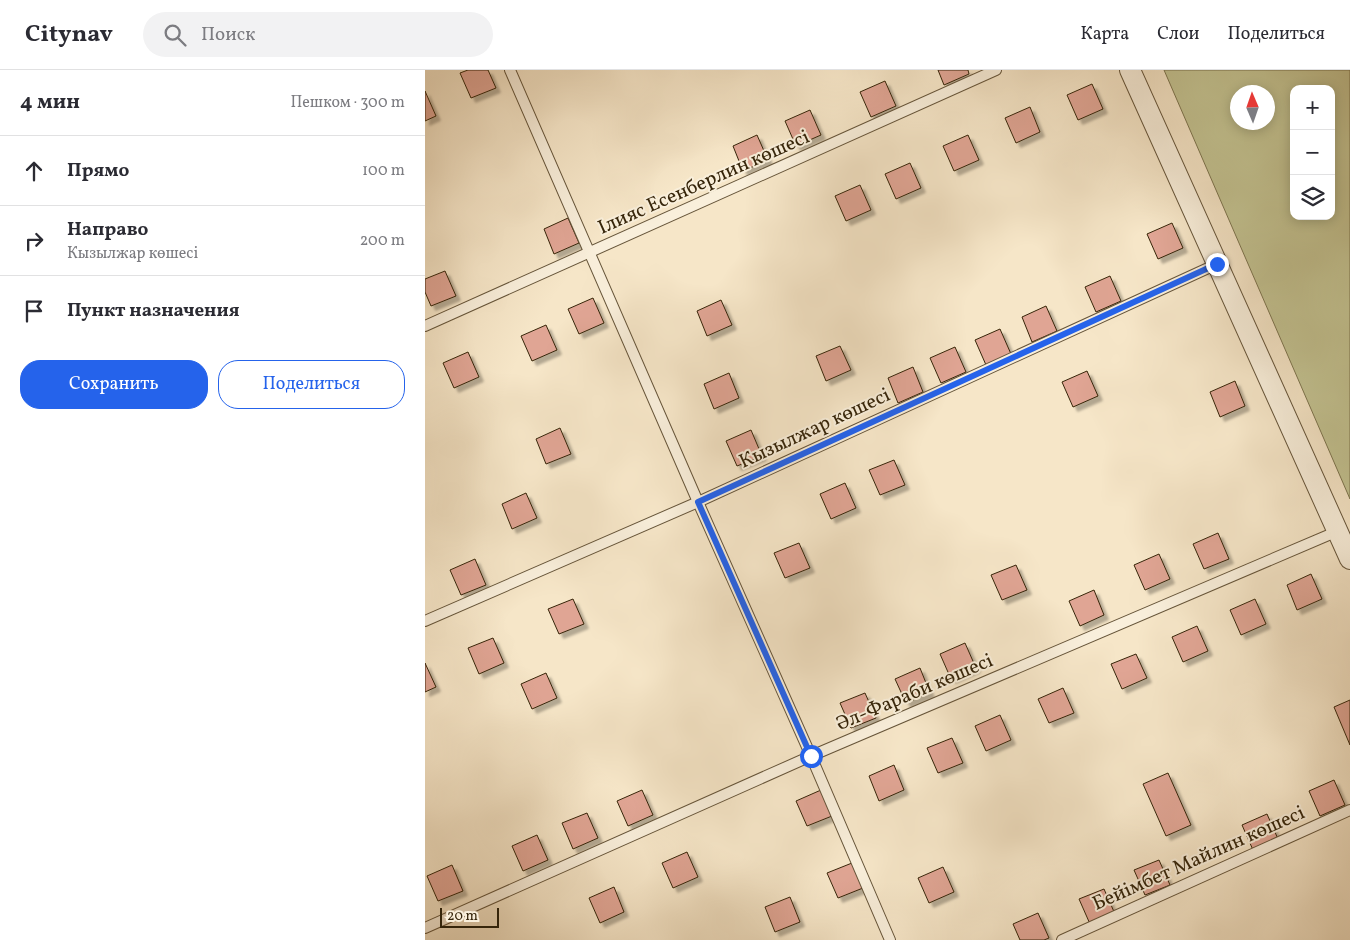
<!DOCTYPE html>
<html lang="ru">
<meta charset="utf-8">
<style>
body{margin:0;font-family:Vollkorn,serif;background:#f2f2f3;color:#2b2b33}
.controls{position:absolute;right:15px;top:15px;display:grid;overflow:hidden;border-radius:10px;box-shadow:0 2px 12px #0003}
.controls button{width:45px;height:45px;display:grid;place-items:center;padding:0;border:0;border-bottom:1px solid #e1e1e2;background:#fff;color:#2b2b33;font:25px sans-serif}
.compass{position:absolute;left:805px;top:15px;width:45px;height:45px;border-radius:50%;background:#fff;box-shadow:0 2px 12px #0003;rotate:358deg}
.scale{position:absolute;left:15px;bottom:12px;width:59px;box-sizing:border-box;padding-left:5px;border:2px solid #36250a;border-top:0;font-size:14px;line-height:18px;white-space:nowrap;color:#36250a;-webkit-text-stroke:4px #f9efdb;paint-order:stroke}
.stop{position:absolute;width:15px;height:15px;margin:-11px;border:4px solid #2563eb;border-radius:50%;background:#fff}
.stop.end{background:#2563eb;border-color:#fff;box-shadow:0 1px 5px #0008}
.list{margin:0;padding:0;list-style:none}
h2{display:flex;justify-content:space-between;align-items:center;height:65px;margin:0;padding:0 20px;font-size:21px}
h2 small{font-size:16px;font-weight:400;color:#7c7c81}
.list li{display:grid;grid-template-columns:32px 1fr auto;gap:15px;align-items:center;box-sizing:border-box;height:70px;padding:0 20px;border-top:1px solid #e1e1e2}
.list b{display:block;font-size:19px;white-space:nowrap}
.list p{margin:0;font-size:16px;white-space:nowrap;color:#7c7c81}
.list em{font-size:16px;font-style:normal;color:#7c7c81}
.actions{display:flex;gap:10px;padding:15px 20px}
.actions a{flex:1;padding:11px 0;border:1px solid #2563eb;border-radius:20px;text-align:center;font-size:18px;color:#2563eb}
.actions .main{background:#2563eb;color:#fff}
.icon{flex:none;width:28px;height:28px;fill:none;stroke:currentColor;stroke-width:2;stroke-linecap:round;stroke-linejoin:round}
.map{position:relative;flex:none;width:925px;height:870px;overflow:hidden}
header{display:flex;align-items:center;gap:30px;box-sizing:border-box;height:70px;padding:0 25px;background:#fff;border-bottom:1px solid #e1e1e2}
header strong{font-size:24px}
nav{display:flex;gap:28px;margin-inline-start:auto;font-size:18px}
.search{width:350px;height:45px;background:#f2f2f3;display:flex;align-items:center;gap:12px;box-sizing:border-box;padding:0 18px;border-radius:28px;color:#7c7c81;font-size:19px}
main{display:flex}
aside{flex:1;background:#fff}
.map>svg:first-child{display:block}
.green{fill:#c3c392;stroke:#7c744e;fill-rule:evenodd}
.building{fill:#e0a594;stroke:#36250a;filter:url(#shadow)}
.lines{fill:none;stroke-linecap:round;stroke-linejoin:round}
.service-casing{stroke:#66553a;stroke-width:12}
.minor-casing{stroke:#66553a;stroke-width:22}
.service{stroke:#f9efdb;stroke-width:10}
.minor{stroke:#f9efdb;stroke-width:20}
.route{stroke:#2563eb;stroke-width:6}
.labels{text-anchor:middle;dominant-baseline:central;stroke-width:4;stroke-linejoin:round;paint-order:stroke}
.street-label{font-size:20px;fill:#36250a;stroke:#f9efdb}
</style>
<header>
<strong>Citynav</strong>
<div class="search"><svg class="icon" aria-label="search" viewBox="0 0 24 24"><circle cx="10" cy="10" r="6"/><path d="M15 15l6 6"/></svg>Поиск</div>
<nav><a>Карта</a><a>Слои</a><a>Поделиться</a></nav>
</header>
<main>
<aside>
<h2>4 мин<small>Пешком · 300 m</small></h2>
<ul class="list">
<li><svg class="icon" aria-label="ahead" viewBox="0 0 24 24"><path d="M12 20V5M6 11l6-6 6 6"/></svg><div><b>Прямо</b></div><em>100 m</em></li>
<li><svg class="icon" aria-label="right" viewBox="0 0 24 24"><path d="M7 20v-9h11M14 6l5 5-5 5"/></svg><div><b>Направо</b><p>Кызылжар көшесі</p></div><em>200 m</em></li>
<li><svg class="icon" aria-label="arrive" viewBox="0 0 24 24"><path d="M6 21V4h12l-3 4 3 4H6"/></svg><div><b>Пункт назначения</b></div></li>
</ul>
<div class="actions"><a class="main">Сохранить</a><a>Поделиться</a></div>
</aside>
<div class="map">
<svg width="925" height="870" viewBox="0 0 925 870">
<defs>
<filter id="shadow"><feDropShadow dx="4.5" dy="4.5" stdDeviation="1" flood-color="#0004"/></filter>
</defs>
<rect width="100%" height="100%" fill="#f6e6c8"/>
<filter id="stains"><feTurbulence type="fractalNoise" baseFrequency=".004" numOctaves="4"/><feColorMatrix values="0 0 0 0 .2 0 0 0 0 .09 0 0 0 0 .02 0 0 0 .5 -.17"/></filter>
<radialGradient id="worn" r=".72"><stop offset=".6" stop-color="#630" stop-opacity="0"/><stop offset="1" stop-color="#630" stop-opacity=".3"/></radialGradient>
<path class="green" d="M739,0H925V429ZM869,19H906V146H869ZM812,22H842V52H812Z"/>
<g class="building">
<polygon points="43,0 63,0 71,18 46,28 35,3"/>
<polygon points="513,0 543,0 544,4 519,15"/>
<polygon points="460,11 471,36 446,47 435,22"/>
<polygon points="667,14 678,39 653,50 642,25"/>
<polygon points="0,21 11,46 0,51"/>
<polygon points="605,37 615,62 591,73 580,48"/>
<polygon points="385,40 396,65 371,76 360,51"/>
<polygon points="332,65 343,90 318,101 308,76"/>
<polygon points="543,65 554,90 529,101 518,76"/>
<polygon points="485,93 496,118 471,129 460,104"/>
<polygon points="435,115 446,140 421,151 410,126"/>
<polygon points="143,148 154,173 129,184 119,159"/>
<polygon points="747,153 758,178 733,189 722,164"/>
<polygon points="20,201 31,226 6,236 0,222 0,209"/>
<polygon points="685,206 696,231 671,242 660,217"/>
<polygon points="168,228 179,253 154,264 143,239"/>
<polygon points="296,230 307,255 282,266 272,241"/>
<polygon points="621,236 632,261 607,272 597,247"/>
<polygon points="121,255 132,280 107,291 96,266"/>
<polygon points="575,259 586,284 561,295 550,270"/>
<polygon points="415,276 426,300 401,311 391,286"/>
<polygon points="530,277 541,302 516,313 505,288"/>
<polygon points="43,282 54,307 29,318 18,293"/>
<polygon points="488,297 498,322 473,333 463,308"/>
<polygon points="662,301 673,326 648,337 637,312"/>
<polygon points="304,303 314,328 289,339 279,314"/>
<polygon points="810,311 820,336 795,347 785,322"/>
<polygon points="135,358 146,384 121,394 111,369"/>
<polygon points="326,360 337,386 312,396 301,371"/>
<polygon points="469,390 480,415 455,425 444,400"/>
<polygon points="420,413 431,438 406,449 395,424"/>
<polygon points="101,423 112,448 87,459 77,434"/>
<polygon points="793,463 804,489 779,499 768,474"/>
<polygon points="374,473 385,498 360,508 349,483"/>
<polygon points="734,484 745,509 720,520 709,495"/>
<polygon points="50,489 61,515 36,525 25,500"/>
<polygon points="591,495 602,520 577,530 566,505"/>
<polygon points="886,504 897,529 872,540 862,515"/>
<polygon points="669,520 679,545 655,556 644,531"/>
<polygon points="148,529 159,554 134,564 123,539"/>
<polygon points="830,529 841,554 816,565 805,540"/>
<polygon points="772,556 783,581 758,592 747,567"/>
<polygon points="68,568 79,593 54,604 43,578"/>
<polygon points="540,573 551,598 526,609 515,584"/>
<polygon points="711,584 722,608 697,619 686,594"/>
<polygon points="0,593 11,617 0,622"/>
<polygon points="495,598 505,623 481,633 470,609"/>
<polygon points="121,603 132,628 107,639 96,614"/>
<polygon points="638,618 649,643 624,653 613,629"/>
<polygon points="440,623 451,648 426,658 415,633"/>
<polygon points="925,630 925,675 909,637"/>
<polygon points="575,645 586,670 561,681 550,656"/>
<polygon points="527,668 538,693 513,703 502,678"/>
<polygon points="469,695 479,720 454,731 444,706"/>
<polygon points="743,703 766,755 741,766 718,714"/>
<polygon points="909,710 920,735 895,746 884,721"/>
<polygon points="217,720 228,745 203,756 192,731"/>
<polygon points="396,720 407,746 382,756 371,731"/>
<polygon points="162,743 173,768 148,779 137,753"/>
<polygon points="842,744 853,769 828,780 817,755"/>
<polygon points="112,765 123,790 98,801 87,776"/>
<polygon points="262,782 273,807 248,818 237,793"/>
<polygon points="734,790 745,815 720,825 709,800"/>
<polygon points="427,793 438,818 413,828 402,803"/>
<polygon points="27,795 38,821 13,831 2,806"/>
<polygon points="518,797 529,822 504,833 493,808"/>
<polygon points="189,817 199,842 175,853 164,828"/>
<polygon points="679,819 690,844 665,854 654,829"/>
<polygon points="365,827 375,852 350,862 340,837"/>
<polygon points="613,843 624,868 619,870 595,870 588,854"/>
</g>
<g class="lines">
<defs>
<g id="service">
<polyline points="85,0 273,432 386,686 465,870"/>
<polyline points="0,256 571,0"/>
<polyline points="0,551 273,432 792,194"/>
<polyline points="0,858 386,686 913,461"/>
<polyline points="637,870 925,740"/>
</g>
<polyline id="minor" points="705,0 925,489"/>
</defs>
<use href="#service" class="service-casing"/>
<use href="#minor" class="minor-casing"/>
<use href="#service" class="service"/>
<use href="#minor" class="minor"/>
</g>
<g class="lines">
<polyline class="route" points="386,686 273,432 792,194"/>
</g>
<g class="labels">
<g class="street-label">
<text transform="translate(279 113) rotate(-24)">Ілияс Есенберлин көшесі</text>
<text transform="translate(390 359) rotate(-25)">Кызылжар көшесі</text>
<text transform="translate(490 623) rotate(-23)">Әл-Фараби көшесі</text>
<text transform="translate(774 789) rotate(-24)">Бейімбет Майлин көшесі</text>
</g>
</g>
<rect width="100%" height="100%" filter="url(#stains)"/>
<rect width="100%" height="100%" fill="url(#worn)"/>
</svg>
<div class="controls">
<button>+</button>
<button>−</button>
<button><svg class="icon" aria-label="layers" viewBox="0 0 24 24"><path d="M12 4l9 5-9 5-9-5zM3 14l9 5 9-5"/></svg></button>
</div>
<svg class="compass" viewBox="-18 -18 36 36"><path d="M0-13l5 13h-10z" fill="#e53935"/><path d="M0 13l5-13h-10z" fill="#7c7c81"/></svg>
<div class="scale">20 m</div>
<div class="stop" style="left:386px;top:686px"></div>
<div class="stop end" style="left:792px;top:194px"></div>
</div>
</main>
